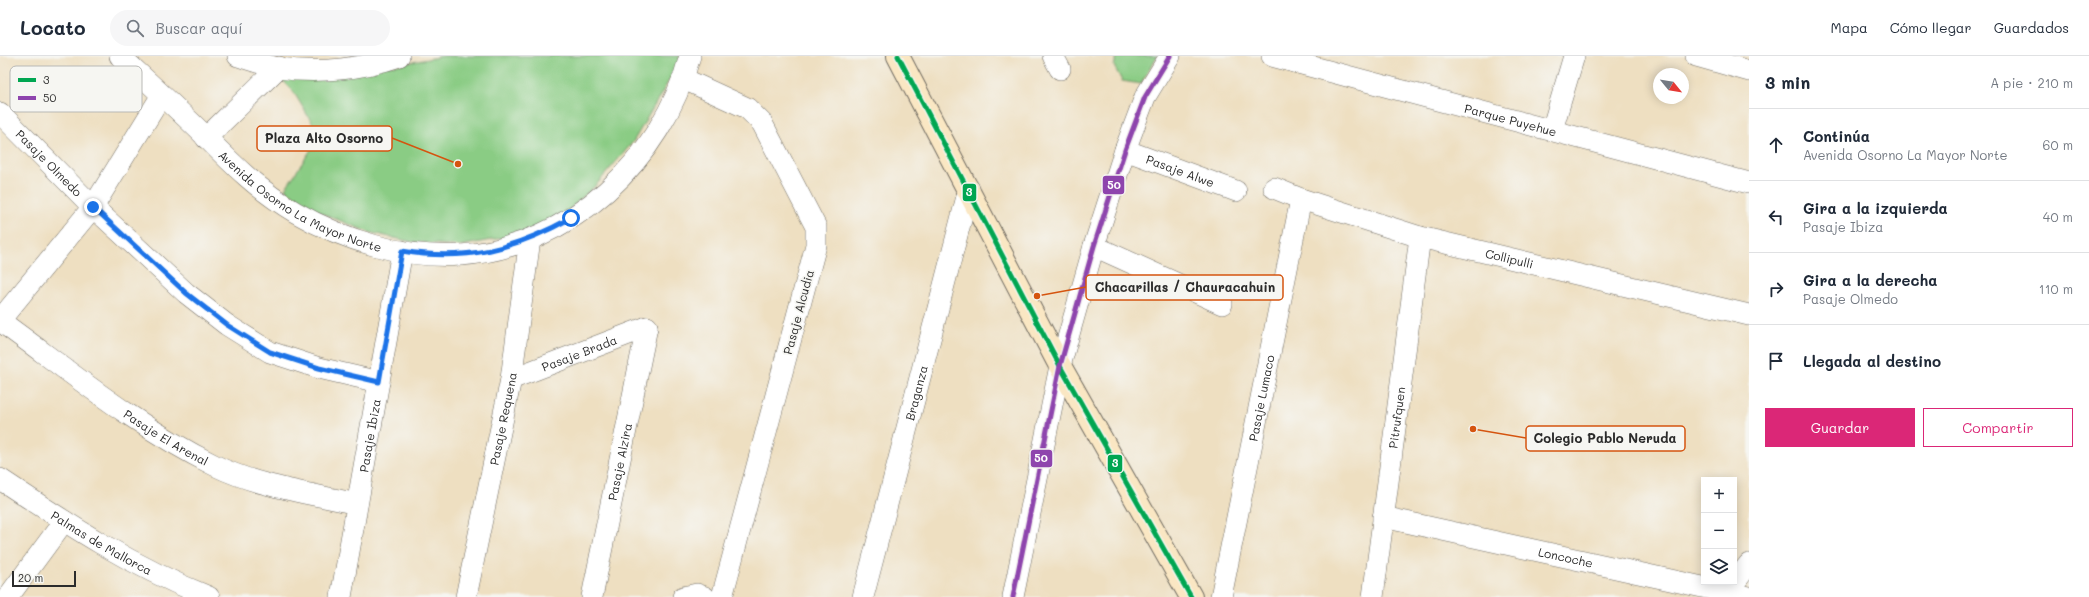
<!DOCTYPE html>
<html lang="es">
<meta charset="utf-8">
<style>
body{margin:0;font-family:Mali,sans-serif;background:#f6f6f7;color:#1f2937}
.controls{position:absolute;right:12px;bottom:12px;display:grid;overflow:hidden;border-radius:0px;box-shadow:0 2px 10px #0003}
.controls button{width:36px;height:36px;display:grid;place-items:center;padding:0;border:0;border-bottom:1px solid #e0e1e3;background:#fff;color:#1f2937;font:20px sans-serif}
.compass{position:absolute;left:1653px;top:12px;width:36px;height:36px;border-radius:50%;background:#fff;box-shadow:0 2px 10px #0003;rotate:120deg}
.scale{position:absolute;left:12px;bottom:10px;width:64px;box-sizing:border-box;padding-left:4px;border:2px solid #2b2b2b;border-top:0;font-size:11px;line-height:14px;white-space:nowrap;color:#2b2b2b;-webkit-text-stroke:3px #f6f6f2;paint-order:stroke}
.stop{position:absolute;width:12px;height:12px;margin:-9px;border:3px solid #1a73e8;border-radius:50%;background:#fff}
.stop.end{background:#1a73e8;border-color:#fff;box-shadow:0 1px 4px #0008}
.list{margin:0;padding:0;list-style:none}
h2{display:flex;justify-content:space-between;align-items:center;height:52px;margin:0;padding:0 16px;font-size:17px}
h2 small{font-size:13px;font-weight:400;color:#747a83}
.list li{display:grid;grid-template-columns:26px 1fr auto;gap:12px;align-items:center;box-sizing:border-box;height:72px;padding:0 16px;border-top:1px solid #e0e1e3}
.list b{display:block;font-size:15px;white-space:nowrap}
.list p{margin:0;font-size:13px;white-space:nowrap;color:#747a83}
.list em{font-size:13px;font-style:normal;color:#747a83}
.actions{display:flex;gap:8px;padding:12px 16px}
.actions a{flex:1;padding:9px 0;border:1px solid #db2777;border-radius:0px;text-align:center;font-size:14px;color:#db2777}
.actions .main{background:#db2777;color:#fff}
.icon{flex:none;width:22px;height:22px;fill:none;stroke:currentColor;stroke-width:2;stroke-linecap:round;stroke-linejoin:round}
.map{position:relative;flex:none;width:1749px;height:541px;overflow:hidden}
header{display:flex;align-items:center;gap:24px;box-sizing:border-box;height:56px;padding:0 20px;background:#fff;border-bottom:1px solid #e0e1e3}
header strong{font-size:19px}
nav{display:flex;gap:22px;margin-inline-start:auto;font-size:14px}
.search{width:280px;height:36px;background:#f6f6f7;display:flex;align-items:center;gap:10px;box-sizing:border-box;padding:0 14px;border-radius:22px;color:#747a83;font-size:15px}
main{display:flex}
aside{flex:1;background:#fff}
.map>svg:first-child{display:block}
.green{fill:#8acc84;stroke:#5a7c58}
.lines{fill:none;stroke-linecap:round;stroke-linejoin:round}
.street-casing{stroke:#6f6a60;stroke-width:22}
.secondary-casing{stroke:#6f6a60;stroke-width:24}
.street{stroke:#fff;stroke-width:21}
.secondary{stroke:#fae7c3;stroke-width:22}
.bus-1-casing{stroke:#f6f6f2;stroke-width:8}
.bus-2-casing{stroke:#f6f6f2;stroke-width:8}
.bus-1{stroke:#00a651;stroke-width:5}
.bus-2{stroke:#8e44ad;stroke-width:5}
.route{stroke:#1a73e8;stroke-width:5}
.labels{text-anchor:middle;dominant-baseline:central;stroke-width:3.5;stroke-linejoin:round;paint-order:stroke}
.street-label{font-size:12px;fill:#2b2b2b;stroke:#f6f6f2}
.key{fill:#f6f6f2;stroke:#b9b9b6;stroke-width:1}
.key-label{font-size:11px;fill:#2b2b2b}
.leader{fill:none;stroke:#d5540f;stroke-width:1.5}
.callout-dot{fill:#d5540f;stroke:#f6f6f2;stroke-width:1.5}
.callout{fill:#f6f6f2;stroke:#d5540f;stroke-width:1.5}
.callout-label{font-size:13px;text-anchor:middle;font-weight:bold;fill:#2b2b2b}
.line-badge{stroke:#f6f6f2;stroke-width:1.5}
.badge-label{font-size:11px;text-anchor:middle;font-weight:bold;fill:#fff}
</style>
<header>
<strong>Locato</strong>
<div class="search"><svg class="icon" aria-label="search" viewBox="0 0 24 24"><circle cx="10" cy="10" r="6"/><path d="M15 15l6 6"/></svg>Buscar aquí</div>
<nav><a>Mapa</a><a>Cómo llegar</a><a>Guardados</a></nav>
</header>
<main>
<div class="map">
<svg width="1749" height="541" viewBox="0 0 1749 541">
<rect width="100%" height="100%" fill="#f6f6f2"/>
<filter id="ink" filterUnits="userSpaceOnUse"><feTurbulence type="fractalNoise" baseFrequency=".025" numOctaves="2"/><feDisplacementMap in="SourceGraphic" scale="8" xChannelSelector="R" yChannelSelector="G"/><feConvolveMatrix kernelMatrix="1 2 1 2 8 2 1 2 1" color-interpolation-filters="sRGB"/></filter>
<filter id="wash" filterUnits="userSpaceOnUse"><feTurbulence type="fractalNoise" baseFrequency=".012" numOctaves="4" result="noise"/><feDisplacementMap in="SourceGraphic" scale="16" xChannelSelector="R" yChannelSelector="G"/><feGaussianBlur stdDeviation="0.9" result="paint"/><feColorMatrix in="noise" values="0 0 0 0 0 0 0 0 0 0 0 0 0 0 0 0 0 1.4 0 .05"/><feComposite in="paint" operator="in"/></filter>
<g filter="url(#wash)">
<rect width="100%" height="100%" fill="#eedfc1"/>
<g class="green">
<polygon points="443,0 680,0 677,11 633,86 596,129 563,159 522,178 460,190 412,186 368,176 312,153 285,133 320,80 293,35 278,19 397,9"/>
<polygon points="1117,0 1157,0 1141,28 1122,25 1114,10"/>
</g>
</g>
<g filter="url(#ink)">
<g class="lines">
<defs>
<g id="street">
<path id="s1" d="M120,0C149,27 178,53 206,81C235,111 260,135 295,156C343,184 405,203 461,199C571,191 662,104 690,0"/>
<path d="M238,0C251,4 265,9 279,12C318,18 362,13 399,0"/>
<polyline points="1053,0 1060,13"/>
<path id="s2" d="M1272,0L1749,127"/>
<polyline points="1696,0 1749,15"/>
<polyline points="684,23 747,52 762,67 816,171 816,189 722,541"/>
<path id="s3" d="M0,57L93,151L186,237L227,269L270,296L319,312L379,326"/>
<polyline points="1552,74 1574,0"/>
<polyline points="206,82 279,11"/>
<path id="s4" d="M1125,94L1236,135"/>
<path id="s5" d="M1274,132L1301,143L1420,181L1749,259"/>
<polyline points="1094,190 1222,248"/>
<polyline points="0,264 93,151 162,39"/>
<path id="s6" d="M0,265C69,315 137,371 214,409C258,431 309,437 357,448"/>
<path id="s7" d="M511,323L647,271"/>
<path id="s8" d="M0,423C69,469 131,510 209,541"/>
<path id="s9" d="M1383,461L1748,541"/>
<polyline points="1728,535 1749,508"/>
<polyline points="8,541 64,465"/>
<path id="s10" d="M341,541L402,195"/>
<path id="s11" d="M466,541L511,323L530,183"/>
<path id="s12" d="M592,541L647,271"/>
<polyline points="683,541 697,538 705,541"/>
<path id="s13" d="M863,541L969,133"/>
<polyline points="1013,541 1060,310 1094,190 1125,94 1145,41 1170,0"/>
<path id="s14" d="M1221,541L1301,143"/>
<path id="s15" d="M1373,541L1420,181"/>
</g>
<polyline id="secondary" points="898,0 1060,310 1191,541"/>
</defs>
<use href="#street" class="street-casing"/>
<use href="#secondary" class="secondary-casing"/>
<use href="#street" class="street"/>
<use href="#secondary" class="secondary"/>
<defs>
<polyline id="bus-1" points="898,0 1060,310 1191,541"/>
<polyline id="bus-2" points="1013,541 1060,310 1094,190 1125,94 1145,41 1170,0"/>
</defs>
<use href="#bus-1" class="bus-1-casing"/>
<use href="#bus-2" class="bus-2-casing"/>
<use href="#bus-1" class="bus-1"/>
<use href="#bus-2" class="bus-2"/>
</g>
</g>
<g class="lines" filter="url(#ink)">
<path class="route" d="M93,151L186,237L227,269L270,296L319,312L379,326L402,195C466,206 515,193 571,162"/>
</g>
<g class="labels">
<g class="street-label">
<text stroke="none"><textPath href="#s2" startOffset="247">Parque Puyehue</textPath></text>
<text stroke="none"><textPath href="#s3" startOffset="70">Pasaje Olmedo</textPath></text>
<text stroke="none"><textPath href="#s4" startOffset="59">Pasaje Alwe</textPath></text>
<text stroke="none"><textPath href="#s1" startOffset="234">Avenida Osorno La Mayor Norte</textPath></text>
<text stroke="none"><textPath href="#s5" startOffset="246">Collipulli</textPath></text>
<text transform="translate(798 256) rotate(-75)">Pasaje Alcudia</text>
<text stroke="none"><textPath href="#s7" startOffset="73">Pasaje Brada</textPath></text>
<text stroke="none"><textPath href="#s13" startOffset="211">Braganza</textPath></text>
<text stroke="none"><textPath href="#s14" startOffset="203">Pasaje Lumaco</textPath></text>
<text stroke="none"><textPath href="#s15" startOffset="181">Pitrufquen</textPath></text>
<text stroke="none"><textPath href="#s11" startOffset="182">Pasaje Requena</textPath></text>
<text stroke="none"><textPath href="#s10" startOffset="164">Pasaje Ibiza</textPath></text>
<text stroke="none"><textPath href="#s6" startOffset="203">Pasaje El Arenal</textPath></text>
<text stroke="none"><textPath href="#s12" startOffset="138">Pasaje Alzira</textPath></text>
<text stroke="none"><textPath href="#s8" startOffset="120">Palmas de Mallorca</textPath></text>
<text stroke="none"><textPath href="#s9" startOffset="187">Loncoche</textPath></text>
</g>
</g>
<rect x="10" y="10" width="132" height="46" rx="6" class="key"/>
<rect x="18" y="22" width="18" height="4" fill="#00a651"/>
<rect x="18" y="40" width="18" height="4" fill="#8e44ad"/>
<g class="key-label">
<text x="43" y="28">3</text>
<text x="43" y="46">50</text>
</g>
<path class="leader" d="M458 108L392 82M1037 240L1086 231M1473 373L1526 382"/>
<g class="callout-dot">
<circle cx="458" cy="108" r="4"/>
<circle cx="1037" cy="240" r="4"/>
<circle cx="1473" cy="373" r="4"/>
</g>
<g class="callout">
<rect x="257" y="70" width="135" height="25" rx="4"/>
<rect x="1086" y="219" width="197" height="25" rx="4"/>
<rect x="1526" y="370" width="159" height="25" rx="4"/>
</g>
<g class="callout-label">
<text x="324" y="87">Plaza Alto Osorno</text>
<text x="1185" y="236">Chacarillas / Chauracahuin</text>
<text x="1605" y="387">Colegio Pablo Neruda</text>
</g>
<g class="line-badge">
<rect x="1102" y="119" width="23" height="20" rx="4" fill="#8e44ad"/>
<rect x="962" y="127" width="15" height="19" rx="4" fill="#00a651"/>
<rect x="1030" y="393" width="23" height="19" rx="4" fill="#8e44ad"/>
<rect x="1107" y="398" width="16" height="19" rx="4" fill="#00a651"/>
</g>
<g class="badge-label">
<text x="1114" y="133">50</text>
<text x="969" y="140">3</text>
<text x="1041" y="406">50</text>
<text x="1115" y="411">3</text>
</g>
</svg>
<div class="controls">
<button>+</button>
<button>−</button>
<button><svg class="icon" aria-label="layers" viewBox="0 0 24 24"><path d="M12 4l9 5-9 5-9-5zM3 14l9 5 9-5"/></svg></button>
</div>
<svg class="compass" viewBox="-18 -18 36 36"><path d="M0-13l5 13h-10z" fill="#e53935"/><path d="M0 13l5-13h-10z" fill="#747a83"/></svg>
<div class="scale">20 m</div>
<div class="stop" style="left:571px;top:162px"></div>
<div class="stop end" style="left:93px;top:151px"></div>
</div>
<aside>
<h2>3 min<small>A pie · 210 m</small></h2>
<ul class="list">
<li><svg class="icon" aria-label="ahead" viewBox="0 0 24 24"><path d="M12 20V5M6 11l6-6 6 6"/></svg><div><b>Continúa</b><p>Avenida Osorno La Mayor Norte</p></div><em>60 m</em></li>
<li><svg class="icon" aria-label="left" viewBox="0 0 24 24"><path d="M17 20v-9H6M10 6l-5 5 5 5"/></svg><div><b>Gira a la izquierda</b><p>Pasaje Ibiza</p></div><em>40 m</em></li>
<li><svg class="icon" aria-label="right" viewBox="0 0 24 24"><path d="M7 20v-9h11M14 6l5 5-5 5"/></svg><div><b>Gira a la derecha</b><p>Pasaje Olmedo</p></div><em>110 m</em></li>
<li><svg class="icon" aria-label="arrive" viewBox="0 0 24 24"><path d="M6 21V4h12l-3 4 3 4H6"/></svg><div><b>Llegada al destino</b></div></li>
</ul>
<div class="actions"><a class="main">Guardar</a><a>Compartir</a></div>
</aside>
</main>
